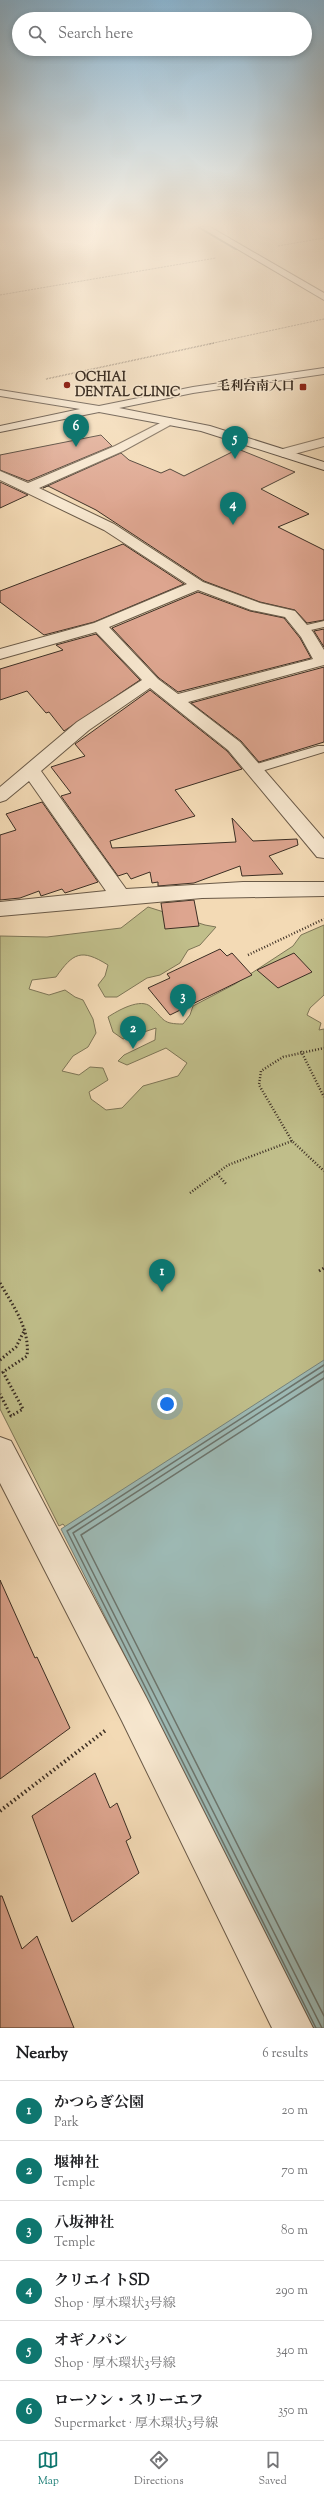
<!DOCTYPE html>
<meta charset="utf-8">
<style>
body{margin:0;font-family:"Sorts Mill Goudy","Noto Serif JP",serif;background:#f2f2f2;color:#202124}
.you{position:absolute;left:167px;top:1404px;width:14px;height:14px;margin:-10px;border:3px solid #fff;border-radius:50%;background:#1a73e8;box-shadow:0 0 0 6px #1a73e833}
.badge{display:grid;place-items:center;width:26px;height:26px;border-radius:50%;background:#0f766e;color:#fff;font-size:13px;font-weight:700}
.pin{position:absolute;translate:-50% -33px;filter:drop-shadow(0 1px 2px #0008)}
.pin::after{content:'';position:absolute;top:21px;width:14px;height:12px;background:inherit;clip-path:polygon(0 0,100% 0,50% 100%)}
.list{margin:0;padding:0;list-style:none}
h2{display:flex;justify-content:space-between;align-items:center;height:52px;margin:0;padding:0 16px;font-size:17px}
h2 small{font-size:13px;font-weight:400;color:#757577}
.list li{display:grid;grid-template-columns:26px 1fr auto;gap:12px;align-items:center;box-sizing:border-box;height:60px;padding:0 16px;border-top:1px solid #e0e0e0}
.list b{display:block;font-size:15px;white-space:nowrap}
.list p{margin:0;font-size:13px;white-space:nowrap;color:#757577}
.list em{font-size:13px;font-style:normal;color:#757577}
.icon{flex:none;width:22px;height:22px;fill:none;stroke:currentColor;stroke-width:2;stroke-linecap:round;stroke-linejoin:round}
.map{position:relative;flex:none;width:324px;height:2028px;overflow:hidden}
.search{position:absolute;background:#fff;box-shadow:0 2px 6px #0003;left:12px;right:12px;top:12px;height:44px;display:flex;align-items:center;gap:10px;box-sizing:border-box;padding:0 14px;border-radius:22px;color:#757577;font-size:15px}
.sheet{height:412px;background:#fff}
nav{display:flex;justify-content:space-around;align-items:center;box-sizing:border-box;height:56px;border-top:1px solid #e0e0e0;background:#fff;font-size:11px;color:#757577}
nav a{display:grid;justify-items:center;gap:2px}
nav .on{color:#0f766e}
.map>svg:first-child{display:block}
.green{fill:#c0be8a;stroke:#7e7657}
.water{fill:#9db9b4;stroke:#76827a}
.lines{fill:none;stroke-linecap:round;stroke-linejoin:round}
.shore{stroke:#6c746c;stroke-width:1.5}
.stream{stroke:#76827a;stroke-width:4}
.building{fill:#dda58f;stroke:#3c2f24}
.lane-casing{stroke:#6a5a48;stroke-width:2}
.street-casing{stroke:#6a5a48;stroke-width:2}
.secondary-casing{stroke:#3c2f24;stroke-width:2}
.path-far4{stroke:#3c2f24;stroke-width:1;stroke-dasharray:0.5 1;stroke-linecap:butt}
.path-far3{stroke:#3c2f24;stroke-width:1.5;stroke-dasharray:0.5 1;stroke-linecap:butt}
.path-far2{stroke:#3c2f24;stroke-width:2.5;stroke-dasharray:1 2;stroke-linecap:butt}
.path-far1{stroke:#3c2f24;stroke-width:3;stroke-dasharray:1.5 2.5;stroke-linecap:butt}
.path{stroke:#3c2f24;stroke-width:4;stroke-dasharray:1.5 3;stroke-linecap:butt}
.lane{fill:#f7e7cf;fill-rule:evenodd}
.street{fill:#f7e7cf;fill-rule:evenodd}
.secondary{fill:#f7e7cf;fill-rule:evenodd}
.poi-dot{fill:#8f2418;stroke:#f7e7cf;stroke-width:1.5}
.labels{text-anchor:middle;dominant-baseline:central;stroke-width:3;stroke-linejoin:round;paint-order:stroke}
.far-poi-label{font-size:13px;font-weight:bold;fill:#3c2f24;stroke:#f7e7cf;text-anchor:start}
</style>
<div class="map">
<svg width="324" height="2028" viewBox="0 0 324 2028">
<rect width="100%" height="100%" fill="#f3dab5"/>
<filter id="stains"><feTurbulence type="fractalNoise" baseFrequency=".005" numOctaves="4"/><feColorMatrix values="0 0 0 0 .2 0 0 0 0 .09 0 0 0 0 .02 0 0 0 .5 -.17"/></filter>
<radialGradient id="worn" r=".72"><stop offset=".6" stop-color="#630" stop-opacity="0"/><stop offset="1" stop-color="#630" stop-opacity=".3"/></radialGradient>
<path class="green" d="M148,907L205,925L216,927L200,945L188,950L180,963L160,975L147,978L117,997H105L98,985L105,976L108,965C81,948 73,953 56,977L32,980L29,989L49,995L65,990L75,997L83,1000L93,1019L96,1033L88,1047L73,1056L62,1071L79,1075L90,1067L103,1068L108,1080L89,1092L91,1099L106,1110L122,1108L143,1086L178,1076L187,1063L166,1048L127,1065L118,1061L124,1055L155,1040L156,1028L123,1039L113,1032L108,1017C117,1011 141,997 151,1007C165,1020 162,1024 183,1024L190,1015L193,1006L235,984L293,946L301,935L324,925V995L310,1008L307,1015L321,1023L319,1030L324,1029V1845L63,1524L59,1526L0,1409V936L47,937L121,928Z"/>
<polygon class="water" points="324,1360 324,2028 313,2028 61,1529"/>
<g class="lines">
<g class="shore">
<polyline points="324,1378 81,1535 324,2016"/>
<polyline points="316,2028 67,1531 324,1365"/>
<polyline points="322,2028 73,1533 324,1371"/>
</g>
<polyline class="stream" points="200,227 236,248"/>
</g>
<g class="building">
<polygon points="101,435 112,446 28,481 0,470 0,455"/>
<polygon points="238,449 295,472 261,489 309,514 278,527 324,550 324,620 307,623 295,610 260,602 204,581 96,510 48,486 43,488 121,453 129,460 161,473 170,469 184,476"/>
<polygon points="0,482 28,495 0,508"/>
<polygon points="123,544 184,584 94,622 44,635 0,602 0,591"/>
<polygon points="198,592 250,611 284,618 300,638 311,658 178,692 159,678 112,628"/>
<polygon points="324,629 324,647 314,631"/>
<polygon points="96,634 140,680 64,731 49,712 46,713 27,691 0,700 0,669 63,650 56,645"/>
<polygon points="324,667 324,742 259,762 241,741 191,703"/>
<polygon points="150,690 227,751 242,769 175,790 195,816 110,841 112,848 236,842 232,818 253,841 297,839 298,845 269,856 283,874 242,876 240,866 194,883 158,886 158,882 152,883 150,872 131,879 127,873 118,876 61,796 71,793 51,767 85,756 75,744"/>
<polygon points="42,802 98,882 65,893 62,889 41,896 39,891 20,898 0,900 0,835 16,830 6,814"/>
<polygon points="194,900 199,926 165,929 161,903"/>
<polygon points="220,949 227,956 232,953 252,975 170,1015 148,988 170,978 167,974"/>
<polygon points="294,953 312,972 278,988 257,970"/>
<polygon points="0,1580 35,1658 37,1657 70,1728 0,1779"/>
<polygon points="95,1773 110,1808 117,1803 131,1838 126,1841 139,1873 72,1922 32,1816"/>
<polygon points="0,1896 2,1896 22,1949 37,1936 74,2028 0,2028"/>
</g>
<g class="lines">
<defs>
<g id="lane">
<polygon points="324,621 324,627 302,632 296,629 298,627"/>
<polygon points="318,746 324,746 324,752 255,773 249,769 250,766"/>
</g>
<g id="street">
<polygon points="200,227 210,227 324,293 324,300"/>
<path d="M170,418L176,421L174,423L123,451L39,488L114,524L203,582L260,603L295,611L313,632L324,650V665L188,702L240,742L324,839V858L317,857L228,750L150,688L89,730L41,771L126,889L243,882H324V896L202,898L0,916V902L106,891L29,781L6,800L0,802V787L77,722L142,680L96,632L0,659V649L94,623L187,584L104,530L0,480V471L28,483L115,446ZM198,590L251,610L285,617L301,637L313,659L178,694L158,679L109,627Z"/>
<polygon points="324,438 324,446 283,457 277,453 279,450"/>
<polygon points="0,1437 11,1441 146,1697 313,2028 272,2028 122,1721 0,1483"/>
</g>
<polygon id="secondary" points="324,368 324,374 193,393 119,408 210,426 324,462 324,470 201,431 99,412 0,432 0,426 80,409 0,396 0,390 99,406 193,387"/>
</defs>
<use href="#lane" class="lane-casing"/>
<use href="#street" class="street-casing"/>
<use href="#secondary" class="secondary-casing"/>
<g class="path-far4">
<polyline points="278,246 324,238"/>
<polyline points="0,295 216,258"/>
<polyline points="209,344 324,319"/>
</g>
<polyline class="path-far3" points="46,379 214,343"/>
<g class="path-far2">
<polyline points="248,955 324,919"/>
<polyline points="301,1051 324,1097"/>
<polyline points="292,1141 259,1085 261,1071 283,1057 324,1048"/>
<polyline points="217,1174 227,1185"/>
<polyline points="190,1193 228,1165 292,1141 324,1171"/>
</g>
<g class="path-far1">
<polyline points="319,1271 324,1268"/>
<path d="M0,1283C13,1306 30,1328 27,1356L3,1372L23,1409L11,1416L0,1394"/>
<polyline points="0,1360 16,1347 25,1329"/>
</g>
<polyline class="path" points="0,1811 106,1730"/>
<use href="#lane" class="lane"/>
<use href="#street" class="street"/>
<use href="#secondary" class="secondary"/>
</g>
<linearGradient id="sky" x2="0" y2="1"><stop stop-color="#8ab6d3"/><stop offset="0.44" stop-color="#faeede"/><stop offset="1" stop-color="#faeede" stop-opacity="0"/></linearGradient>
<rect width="324" height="511" fill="url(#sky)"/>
<g class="poi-dot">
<circle cx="67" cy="385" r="4"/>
<rect x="299" y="383" width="8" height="8" rx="2"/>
</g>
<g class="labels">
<g class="far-poi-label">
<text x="75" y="378">OCHIAI<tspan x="75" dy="15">DENTAL CLINIC</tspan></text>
<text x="295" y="387" text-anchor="end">毛利台南入口</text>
</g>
</g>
<rect width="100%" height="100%" filter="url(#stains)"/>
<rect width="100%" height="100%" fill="url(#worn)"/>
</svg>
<div class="you"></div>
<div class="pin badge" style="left:162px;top:1292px">1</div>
<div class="pin badge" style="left:133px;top:1049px">2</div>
<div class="pin badge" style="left:183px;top:1017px">3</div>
<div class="pin badge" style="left:233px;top:525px">4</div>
<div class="pin badge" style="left:235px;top:459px">5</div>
<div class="pin badge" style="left:76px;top:447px">6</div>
<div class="search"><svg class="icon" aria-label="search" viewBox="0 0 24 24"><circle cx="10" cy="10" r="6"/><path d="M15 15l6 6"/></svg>Search here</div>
</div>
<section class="sheet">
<h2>Nearby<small>6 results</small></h2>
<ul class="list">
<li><span class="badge">1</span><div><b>かつらぎ公園</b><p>Park</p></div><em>20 m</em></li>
<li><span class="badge">2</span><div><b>堰神社</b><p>Temple</p></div><em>70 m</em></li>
<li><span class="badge">3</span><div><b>八坂神社</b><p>Temple</p></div><em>80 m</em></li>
<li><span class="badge">4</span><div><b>クリエイトSD</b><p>Shop · 厚木環状3号線</p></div><em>290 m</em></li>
<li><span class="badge">5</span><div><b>オギノパン</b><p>Shop · 厚木環状3号線</p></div><em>340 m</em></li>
<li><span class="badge">6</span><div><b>ローソン・スリーエフ</b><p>Supermarket · 厚木環状3号線</p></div><em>350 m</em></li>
</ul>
</section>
<nav>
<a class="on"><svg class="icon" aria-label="map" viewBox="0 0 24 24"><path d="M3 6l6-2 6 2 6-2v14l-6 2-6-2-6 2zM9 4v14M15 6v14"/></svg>Map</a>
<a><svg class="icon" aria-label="directions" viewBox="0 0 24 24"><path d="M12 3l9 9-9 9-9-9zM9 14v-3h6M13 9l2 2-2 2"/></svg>Directions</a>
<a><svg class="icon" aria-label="saved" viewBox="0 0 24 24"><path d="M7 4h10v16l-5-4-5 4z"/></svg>Saved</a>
</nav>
